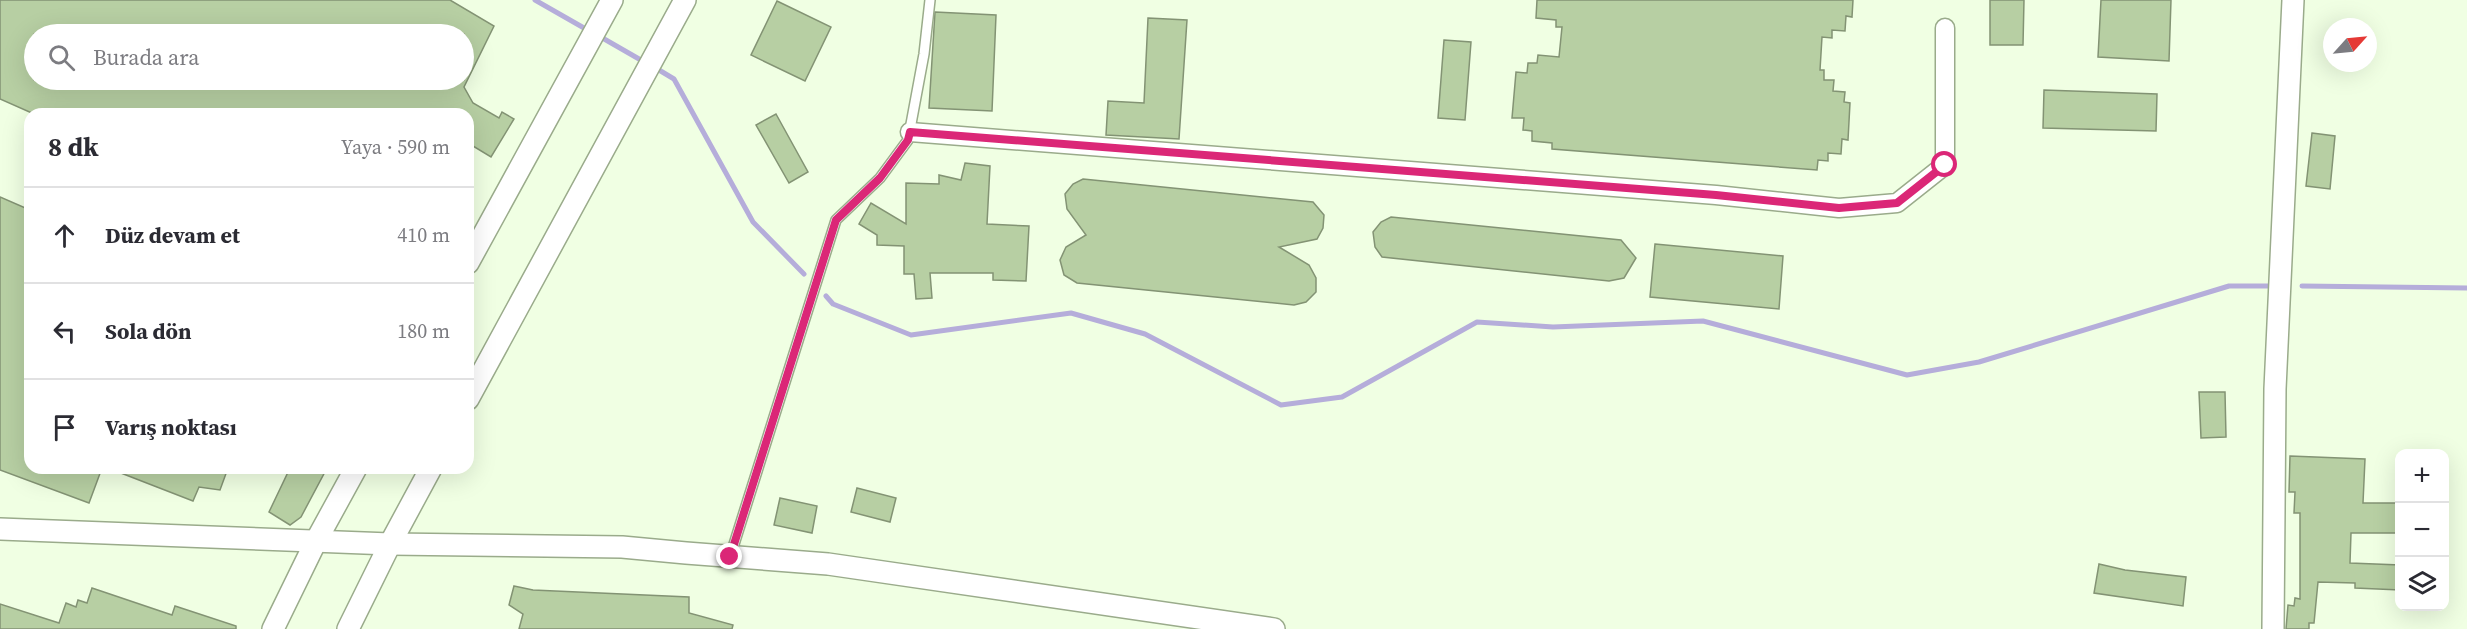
<!DOCTYPE html>
<html lang="tr">
<meta charset="utf-8">
<style>
body{margin:0;font-family:"Source Serif 4",serif;background:#f2f2f3;color:#2b2b33}
.controls{position:absolute;right:18px;bottom:18px;display:grid;overflow:hidden;border-radius:12px;box-shadow:0 6px 24px #0002}
.controls button{width:54px;height:54px;display:grid;place-items:center;padding:0;border:0;border-bottom:2px solid #e1e1e2;background:#fff;color:#2b2b33;font:30px sans-serif}
.compass{position:absolute;left:2323px;top:18px;width:54px;height:54px;border-radius:50%;background:#fff;box-shadow:0 6px 24px #0002;rotate:63deg}
.stop{position:absolute;width:18px;height:18px;margin:-14px;border:4px solid #db2777;border-radius:50%;background:#fff}
.stop.end{background:#db2777;border-color:#fff;box-shadow:0 2px 6px #0008}
.list{margin:0;padding:0;list-style:none}
h2{display:flex;justify-content:space-between;align-items:center;height:78px;margin:0;padding:0 24px;font-size:26px}
h2 small{font-size:20px;font-weight:400;color:#7c7c81}
.list li{display:grid;grid-template-columns:39px 1fr auto;gap:18px;align-items:center;box-sizing:border-box;height:96px;padding:0 24px;border-top:2px solid #e1e1e2}
.list b{display:block;font-size:22px;white-space:nowrap}
.list em{font-size:20px;font-style:normal;color:#7c7c81}
.icon{flex:none;width:33px;height:33px;fill:none;stroke:currentColor;stroke-width:2;stroke-linecap:round;stroke-linejoin:round}
.map{position:relative;flex:none;width:2467px;height:629px;overflow:hidden}
.search{position:absolute;background:#fff;box-shadow:0 6px 24px #0002;left:24px;top:24px;width:450px;height:66px;display:flex;align-items:center;gap:15px;box-sizing:border-box;padding:0 21px;border-radius:33px;color:#7c7c81;font-size:22px}
.panel{position:absolute;background:#fff;box-shadow:0 6px 24px #0002;left:24px;top:108px;width:450px;height:366px;border-radius:18px}
.map>svg:first-child{display:block}
.lines{fill:none;stroke-linecap:round;stroke-linejoin:round}
.stream{stroke:#b5adda;stroke-width:5}
.building{fill:#b7cfa3;stroke:#839374;stroke-width:1.5;fill-rule:evenodd}
.service-casing{stroke:#9aab8b;stroke-width:12}
.minor-casing{stroke:#9aab8b;stroke-width:21}
.tertiary-casing{stroke:#9aab8b;stroke-width:24}
.service{stroke:#fff;stroke-width:9}
.minor{stroke:#fff;stroke-width:18}
.tertiary{stroke:#fff;stroke-width:21}
.route{stroke:#db2777;stroke-width:8}
</style>
<div class="map">
<svg width="2467" height="629" viewBox="0 0 2467 629">
<rect width="100%" height="100%" fill="#f0ffe3"/>
<g class="lines">
<g class="stream">
<polyline points="535,0 591,32"/>
<polyline points="599,36 646,63"/>
<polyline points="654,67 674,79 753,222 804,274"/>
<polyline points="2302,286 2467,288"/>
<polyline points="826,296 833,304 911,335 1071,313 1145,334 1281,405 1342,397 1477,322 1553,327 1703,321 1907,375 1979,362 2229,286 2273,286"/>
</g>
</g>
<g class="building">
<path d="M0,0H450L494,26L464,87L473,103L499,118L502,112L514,119L491,157L468,143V114H34L0,99ZM34,34H464V80H34Z"/>
<polygon points="1537,0 1853,0 1852,17 1846,16 1845,31 1832,30 1832,38 1822,37 1820,70 1824,70 1824,80 1834,80 1833,91 1845,92 1844,102 1850,103 1848,140 1842,139 1841,154 1828,153 1828,161 1818,160 1817,170 1552,149 1552,143 1532,141 1532,131 1523,130 1524,118 1512,118 1516,72 1527,73 1528,63 1537,63 1538,55 1559,57 1562,27 1556,27 1556,20 1536,18"/>
<polygon points="1990,0 2024,0 2023,45 1990,45"/>
<polygon points="2101,0 2171,0 2169,61 2098,57"/>
<polygon points="777,1 831,27 805,81 751,55"/>
<polygon points="935,12 996,15 992,111 929,108"/>
<polygon points="1148,18 1187,20 1179,139 1106,135 1108,101 1144,103"/>
<polygon points="1444,40 1471,42 1465,120 1438,118"/>
<polygon points="2044,90 2157,94 2156,131 2043,128"/>
<polygon points="776,114 808,172 789,183 756,125"/>
<polygon points="2312,133 2335,136 2330,189 2306,186"/>
<polygon points="965,163 990,166 987,224 1029,226 1026,281 993,280 993,273 930,273 932,298 916,299 914,274 904,274 904,246 877,245 877,235 859,224 871,203 906,224 906,183 939,184 939,175 961,180"/>
<polygon points="1083,179 1313,202 1324,215 1323,228 1317,239 1279,247 1309,265 1316,278 1316,292 1306,302 1294,305 1077,283 1064,275 1060,260 1066,247 1086,235 1067,209 1065,194 1073,184"/>
<polygon points="0,197 30,210 30,468 102,468 89,503 0,470"/>
<polygon points="1391,217 1621,240 1636,258 1624,278 1609,281 1382,257 1375,247 1373,232 1381,222"/>
<polygon points="1655,244 1783,256 1779,309 1650,297"/>
<polygon points="2199,392 2225,392 2226,437 2201,438"/>
<polygon points="2290,456 2365,459 2363,503 2400,503 2400,533 2351,533 2350,563 2400,565 2400,590 2355,588 2355,583 2318,582 2314,623 2309,623 2309,629 2286,629 2288,605 2294,606 2295,598 2300,599 2300,513 2294,513 2295,492 2289,492"/>
<polygon points="108,468 228,468 220,490 199,487 193,501"/>
<polygon points="290,468 327,468 301,517 290,525 269,512"/>
<polygon points="857,488 896,498 890,522 851,512"/>
<polygon points="780,498 817,506 812,533 774,525"/>
<polygon points="2099,564 2125,570 2186,577 2183,606 2094,593"/>
<polygon points="514,586 533,590 689,597 689,613 733,625 732,629 519,629 523,614 509,605"/>
<polygon points="92,588 172,615 175,606 236,626 236,629 0,629 0,604 59,623 66,603 76,607 78,600 87,603"/>
</g>
<g class="lines">
<defs>
<polyline id="service" points="730,557 836,220 880,178 908,140 924,54 930,0"/>
<polyline id="minor" points="910,132 1716,195 1839,208 1897,203 1945,165 1945,28"/>
<g id="tertiary">
<polyline points="468,263 612,0"/>
<polyline points="468,399 685,0"/>
<polyline points="0,529 390,544 622,547 686,553 828,564 1274,629"/>
<polyline points="273,629 316,541 356,468"/>
<polyline points="348,629 390,544 431,468"/>
<polyline points="2273,629 2275,389 2293,0"/>
</g>
</defs>
<use href="#service" class="service-casing"/>
<use href="#minor" class="minor-casing"/>
<use href="#tertiary" class="tertiary-casing"/>
<use href="#service" class="service"/>
<use href="#minor" class="minor"/>
<use href="#tertiary" class="tertiary"/>
</g>
<g class="lines">
<polyline class="route" points="730,557 836,220 880,178 908,140 910,132 1716,195 1839,208 1897,203 1945,165"/>
</g>
</svg>
<div class="controls">
<button>+</button>
<button>−</button>
<button><svg class="icon" aria-label="layers" viewBox="0 0 24 24"><path d="M12 4l9 5-9 5-9-5zM3 14l9 5 9-5"/></svg></button>
</div>
<svg class="compass" viewBox="-18 -18 36 36"><path d="M0-13l5 13h-10z" fill="#e53935"/><path d="M0 13l5-13h-10z" fill="#7c7c81"/></svg>
<div class="stop" style="left:1945px;top:165px"></div>
<div class="stop end" style="left:730px;top:557px"></div>
<div class="search"><svg class="icon" aria-label="search" viewBox="0 0 24 24"><circle cx="10" cy="10" r="6"/><path d="M15 15l6 6"/></svg>Burada ara</div>
<section class="panel">
<h2>8 dk<small>Yaya · 590 m</small></h2>
<ul class="list">
<li><svg class="icon" aria-label="ahead" viewBox="0 0 24 24"><path d="M12 20V5M6 11l6-6 6 6"/></svg><div><b>Düz devam et</b></div><em>410 m</em></li>
<li><svg class="icon" aria-label="left" viewBox="0 0 24 24"><path d="M17 20v-9H6M10 6l-5 5 5 5"/></svg><div><b>Sola dön</b></div><em>180 m</em></li>
<li><svg class="icon" aria-label="arrive" viewBox="0 0 24 24"><path d="M6 21V4h12l-3 4 3 4H6"/></svg><div><b>Varış noktası</b></div></li>
</ul>
</section>
</div>
